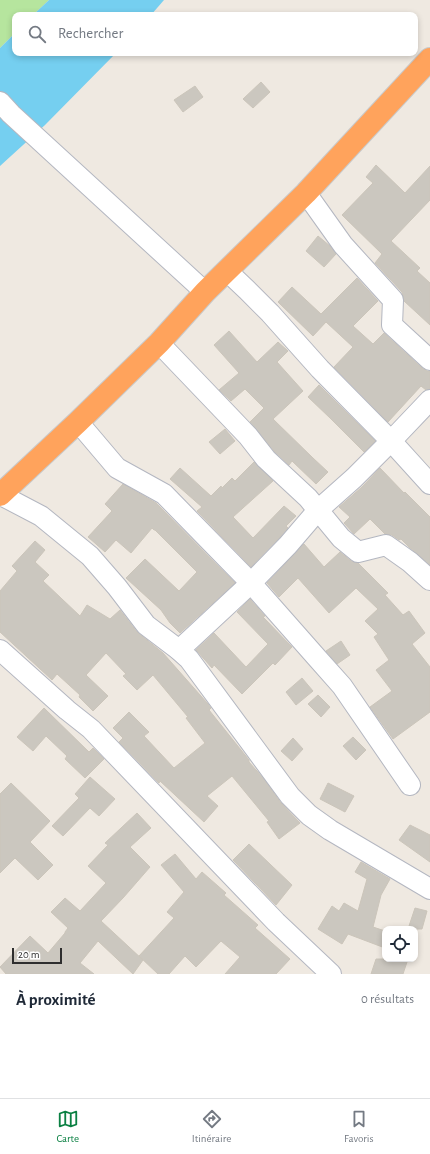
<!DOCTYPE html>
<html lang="fr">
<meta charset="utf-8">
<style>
body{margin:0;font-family:"Alegreya Sans",sans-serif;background:#f6f6f7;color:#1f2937}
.controls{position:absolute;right:12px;bottom:12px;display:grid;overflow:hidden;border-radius:8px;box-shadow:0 2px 6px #0003}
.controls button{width:36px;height:36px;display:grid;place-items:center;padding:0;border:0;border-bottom:1px solid #e0e1e3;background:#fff;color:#1f2937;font:20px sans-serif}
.scale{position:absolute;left:12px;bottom:10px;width:50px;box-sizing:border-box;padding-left:4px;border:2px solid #2e2e2e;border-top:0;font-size:11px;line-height:14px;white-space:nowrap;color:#2e2e2e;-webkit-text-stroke:3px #fff;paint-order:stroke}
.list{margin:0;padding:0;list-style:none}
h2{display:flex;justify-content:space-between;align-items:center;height:52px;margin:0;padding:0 16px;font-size:17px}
h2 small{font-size:13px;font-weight:400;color:#747a83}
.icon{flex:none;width:22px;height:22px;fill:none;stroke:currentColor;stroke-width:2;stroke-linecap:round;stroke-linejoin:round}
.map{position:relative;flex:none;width:430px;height:974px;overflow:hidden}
.search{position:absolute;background:#fff;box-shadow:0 2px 6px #0003;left:12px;right:12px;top:12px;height:44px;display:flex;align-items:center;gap:10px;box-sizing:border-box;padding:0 14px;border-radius:8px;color:#747a83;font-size:15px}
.sheet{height:124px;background:#fff}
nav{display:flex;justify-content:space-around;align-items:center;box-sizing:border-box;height:56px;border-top:1px solid #e0e1e3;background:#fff;font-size:11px;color:#747a83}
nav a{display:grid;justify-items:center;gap:2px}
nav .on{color:#0b8043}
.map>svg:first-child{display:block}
.green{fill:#b6e59e}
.water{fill:#75cff0}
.building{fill:#cbc7bf;stroke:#cbc5ba}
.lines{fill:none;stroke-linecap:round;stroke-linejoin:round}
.minor-casing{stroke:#b4b7c1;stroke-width:22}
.highway-casing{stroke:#c9c9c9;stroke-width:24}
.minor{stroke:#fff;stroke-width:20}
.highway{stroke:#ffa35c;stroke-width:22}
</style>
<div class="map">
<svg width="430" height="974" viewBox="0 0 430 974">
<rect width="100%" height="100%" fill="#efe9e1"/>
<polygon class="green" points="0,0 49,0 33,15 15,15 15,33 0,48"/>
<g class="water">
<polygon points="49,0 164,0 151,15 33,15"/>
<polygon points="15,33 15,53 116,53 45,125 0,166 0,48"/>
</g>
<g class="building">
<polygon points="261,82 270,92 253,108 243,99"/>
<polygon points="195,86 203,97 183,112 174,100"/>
<polygon points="376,165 405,193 430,166 430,200 391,241 420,268 417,271 430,283 430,325 404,301 402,292 375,263 382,254 342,215 373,183 366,177"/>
<polygon points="318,236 330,246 336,254 324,267 306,251"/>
<polygon points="357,278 378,301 353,326 373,344 384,333 422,368 427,371 430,371 430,389 426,390 421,386 388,422 334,367 353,347 326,322 313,336 278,302 292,287 321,314"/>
<polygon points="229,331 257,362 278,342 288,351 277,362 303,391 273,419 313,458 328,472 316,484 292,461 289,465 274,451 250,422 264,408 245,389 231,401 219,390 239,373 214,345"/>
<polygon points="319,385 375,441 364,452 330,418 308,397"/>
<polygon points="225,429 235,441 220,454 209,442"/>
<polygon points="254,462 273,481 233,517 253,538 284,506 296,516 286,526 288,528 280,537 251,567 197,511 202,507 170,479 180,468 211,496 221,486 222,488 232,478 235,481"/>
<polygon points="380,468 404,493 405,492 430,517 430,565 409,547 401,539 399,540 392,535 385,534 370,519 354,534 344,523 350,517 339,507 362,487"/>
<polygon points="123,484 156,503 235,583 180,633 170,623 161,610 126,578 145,559 179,591 197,572 155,530 154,530 152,528 131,553 116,540 105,552 88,537 112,511 105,504"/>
<polygon points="35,541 45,550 35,562 49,575 43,581 80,616 87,605 110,619 120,610 137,632 163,653 208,704 211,708 209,710 249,760 249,762 264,779 281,803 300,823 279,839 267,822 269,821 232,776 207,796 218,806 204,822 160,781 159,783 119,742 123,738 113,728 129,712 149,732 144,736 174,768 205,743 186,718 188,717 153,675 137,690 123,676 126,674 106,653 86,675 108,696 93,711 79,697 80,695 57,674 52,680 0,632 0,591 17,571 12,566"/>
<polygon points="304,544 324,567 340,552 351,561 358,563 388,593 385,595 403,615 409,611 425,633 412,644 430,667 430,712 393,739 370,707 392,691 376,670 389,660 374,637 378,634 365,621 378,609 356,588 329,613 298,578 279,597 267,583"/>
<polygon points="250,599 265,616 263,617 292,647 275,665 273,663 242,694 214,665 212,668 196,650 214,633 246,667 268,644 237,612"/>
<polygon points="341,641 350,655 337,664 326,651"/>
<polygon points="302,678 313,691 296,705 286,692"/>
<polygon points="318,695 330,707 321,717 308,704"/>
<polygon points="44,708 89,752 93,748 104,759 85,778 65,759 67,756 46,736 33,751 17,737"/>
<polygon points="353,737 366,750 356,760 343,746"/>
<polygon points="293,738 303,749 292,761 281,751"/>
<polygon points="90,777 115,799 99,816 90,808 63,836 52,826 79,798 75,794"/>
<polygon points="11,783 50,821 30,842 53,865 38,880 15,858 0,873 0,794"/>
<polygon points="328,783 354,796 345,812 320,799"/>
<polygon points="137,813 151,828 130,847 150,867 123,898 101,921 143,960 133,974 98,941 80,963 94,974 6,974 0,967 30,936 48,953 65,933 65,932 68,928 51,912 65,898 80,911 106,883 88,866 108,845 105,843"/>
<polygon points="410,825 430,835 430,862 399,840"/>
<polygon points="249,844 292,885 276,905 233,860"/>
<polygon points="175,854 196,879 202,872 226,893 224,895 258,925 255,928 290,959 276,974 225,974 240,957 221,941 196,967 185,956 169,974 158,974 139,956 174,918 167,912 184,892 161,865"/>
<polygon points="361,862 390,879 381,895 373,927 385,931 385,948 348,934 342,944 318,929 332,906 339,911 344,903 358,911 367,879 355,872"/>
<polygon points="415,908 427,911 422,929 408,929"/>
<polygon points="376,959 408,959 403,974 371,974"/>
</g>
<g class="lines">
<defs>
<g id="minor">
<polyline points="0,102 11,114 205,292"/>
<polyline points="306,193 343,245 393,300 392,325 430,360"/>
<polyline points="227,271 247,290 270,313 320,369 391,441 430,484"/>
<polyline points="159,343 248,436 266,459 308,498 341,538 358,552 386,545 410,562 430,580"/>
<polyline points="78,422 117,468 164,494 251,583 318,659 342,686 410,785"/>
<polyline points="1,495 41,516 90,556 117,587 146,625 179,650 189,659 290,796 309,815 330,830 430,889"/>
<polyline points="0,650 67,710 91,729 276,922 331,974"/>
<polyline points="179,650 251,583 288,545 318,510 354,478 391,441 430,400"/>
</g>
<polyline id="highway" points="0,495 78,422 159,343 205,292 306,193 430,59"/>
</defs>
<use href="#minor" class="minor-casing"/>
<use href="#highway" class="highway-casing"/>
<use href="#minor" class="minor"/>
<use href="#highway" class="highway"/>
</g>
</svg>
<div class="controls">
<button><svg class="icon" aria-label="locate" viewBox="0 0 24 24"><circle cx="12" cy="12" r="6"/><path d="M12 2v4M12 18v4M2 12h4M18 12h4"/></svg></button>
</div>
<div class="scale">20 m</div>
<div class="search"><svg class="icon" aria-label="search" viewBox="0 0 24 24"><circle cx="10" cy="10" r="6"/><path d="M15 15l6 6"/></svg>Rechercher</div>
</div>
<section class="sheet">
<h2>À proximité<small>0 résultats</small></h2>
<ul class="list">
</ul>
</section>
<nav>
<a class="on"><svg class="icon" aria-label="map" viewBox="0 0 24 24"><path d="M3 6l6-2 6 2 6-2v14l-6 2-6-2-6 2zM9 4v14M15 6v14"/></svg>Carte</a>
<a><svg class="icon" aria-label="directions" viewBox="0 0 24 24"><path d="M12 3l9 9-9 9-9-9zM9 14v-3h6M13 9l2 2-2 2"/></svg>Itinéraire</a>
<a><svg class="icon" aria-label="saved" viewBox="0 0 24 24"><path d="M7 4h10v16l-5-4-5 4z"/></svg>Favoris</a>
</nav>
